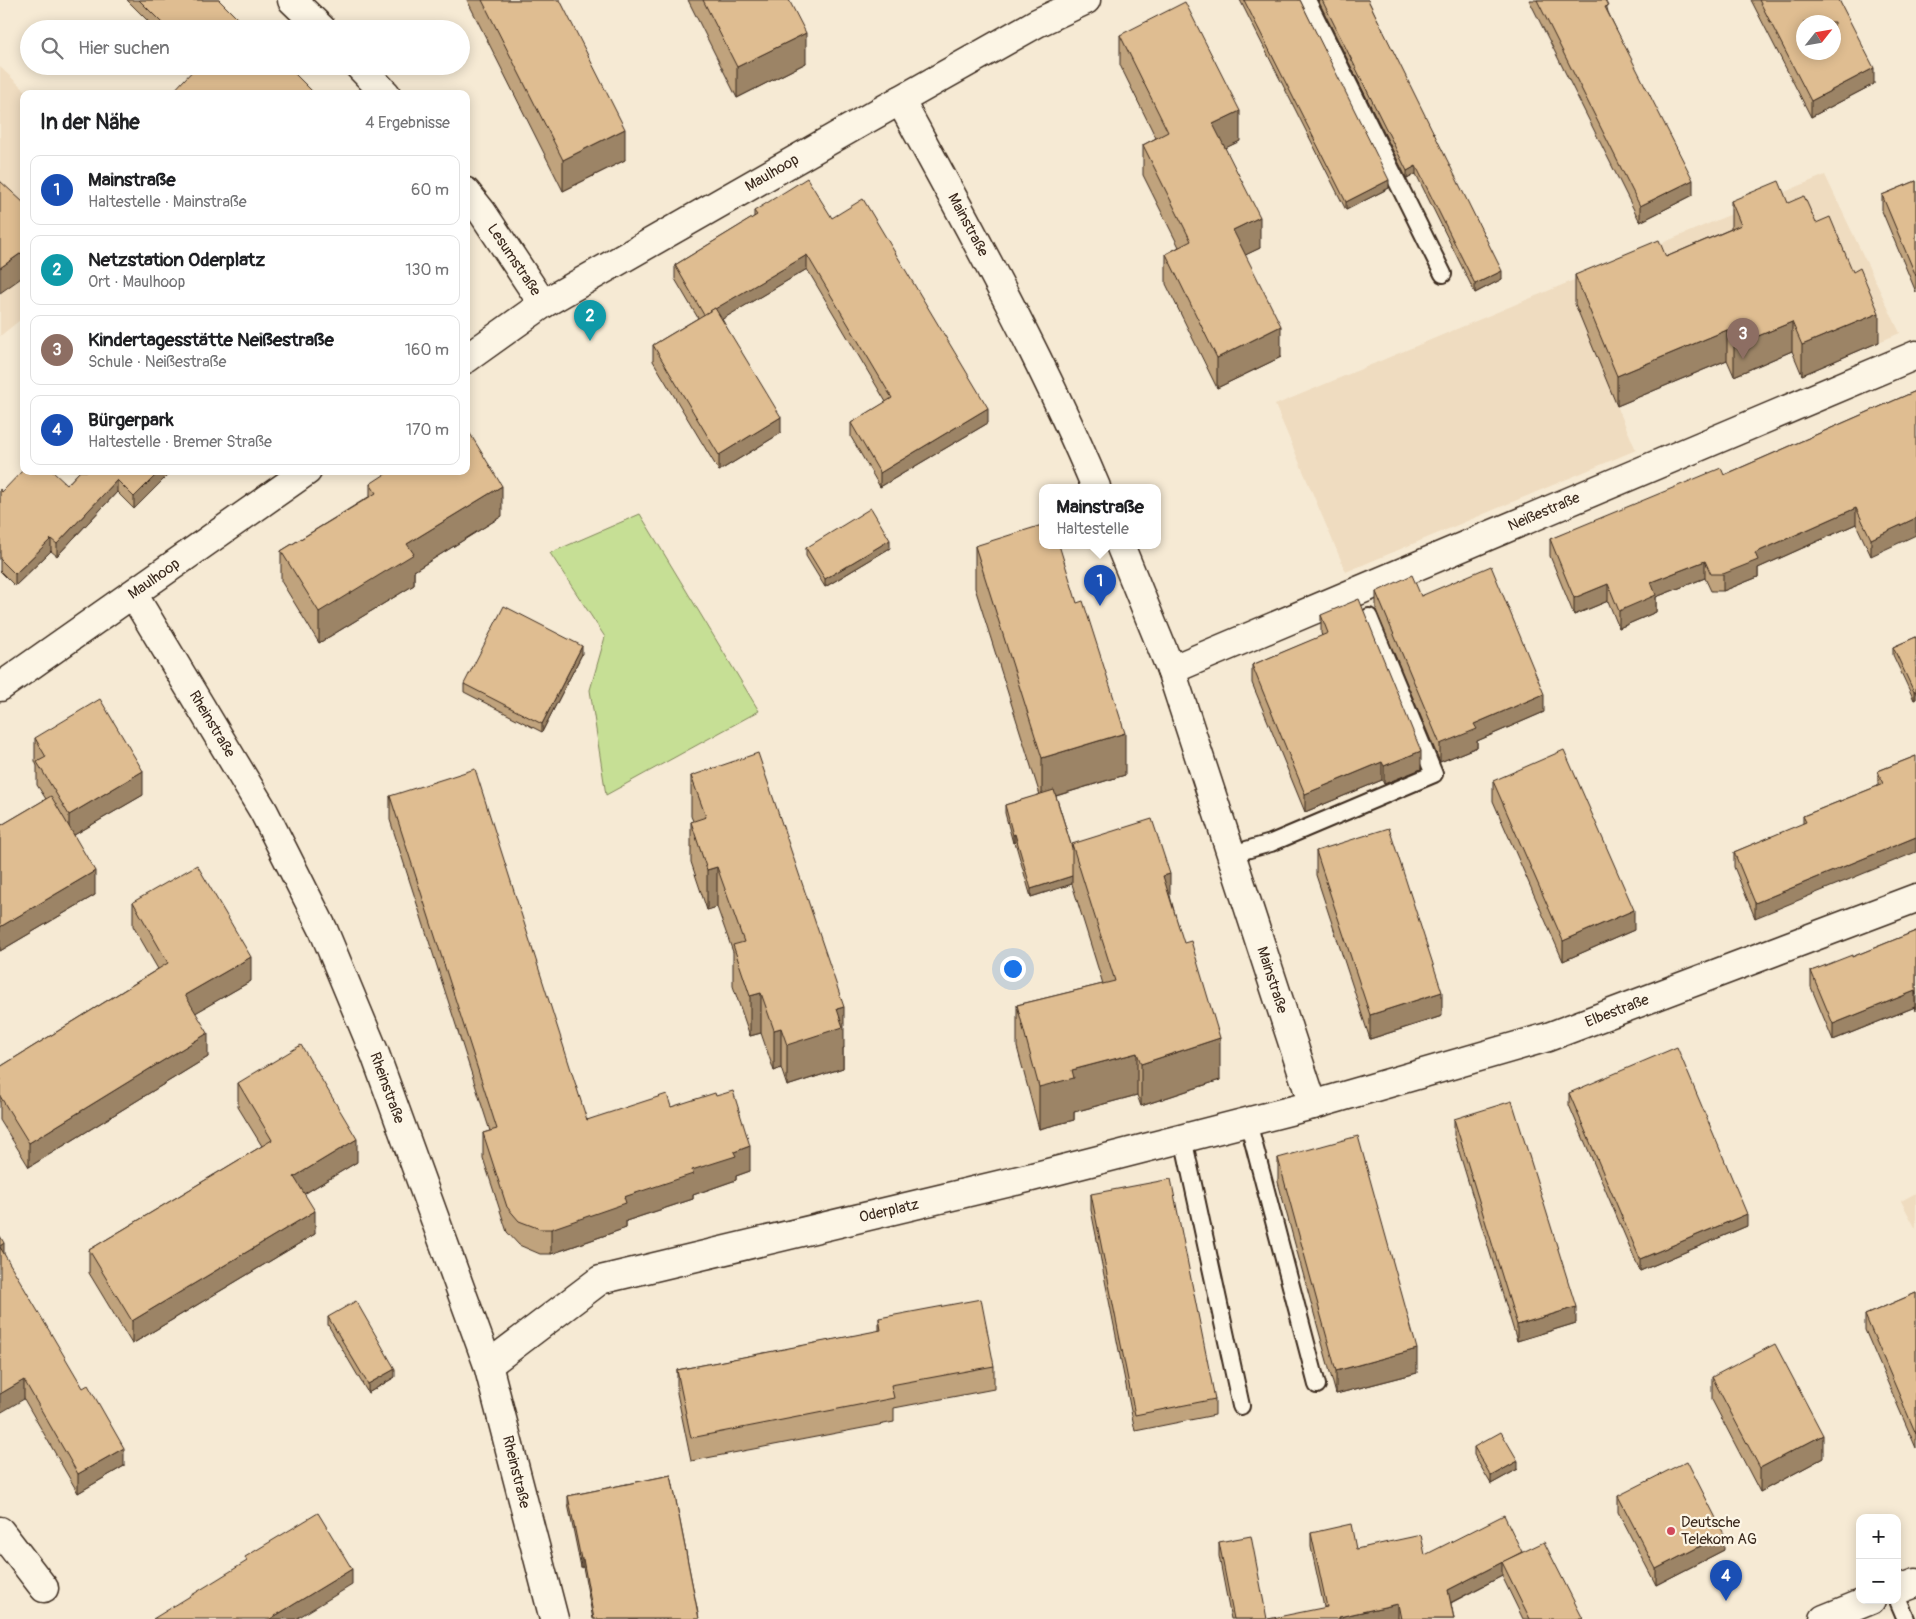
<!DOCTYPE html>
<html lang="de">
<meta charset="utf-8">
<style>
body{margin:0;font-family:Pangolin,sans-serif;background:#f6f6f6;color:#202124}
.controls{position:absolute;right:15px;bottom:15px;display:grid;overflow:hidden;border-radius:10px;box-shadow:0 2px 12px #0003}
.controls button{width:45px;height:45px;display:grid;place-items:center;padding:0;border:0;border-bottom:1px solid #e0e0e0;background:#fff;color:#202124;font:25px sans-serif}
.compass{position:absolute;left:1796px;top:15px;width:45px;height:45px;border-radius:50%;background:#fff;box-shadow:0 2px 12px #0003;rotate:59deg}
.you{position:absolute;left:1012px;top:968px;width:18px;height:18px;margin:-12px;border:4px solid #fff;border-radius:50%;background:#1a73e8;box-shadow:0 0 0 8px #1a73e833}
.badge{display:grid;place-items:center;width:32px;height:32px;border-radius:50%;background:#1a73e8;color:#fff;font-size:16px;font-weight:700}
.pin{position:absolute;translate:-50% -41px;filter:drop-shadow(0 1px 2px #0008)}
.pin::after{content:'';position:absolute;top:26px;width:18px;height:15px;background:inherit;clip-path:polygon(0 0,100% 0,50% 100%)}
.popup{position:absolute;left:1039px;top:484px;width:122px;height:65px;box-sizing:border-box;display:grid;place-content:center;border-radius:10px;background:#fff;filter:drop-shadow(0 1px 4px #0005);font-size:16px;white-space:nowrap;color:#757577}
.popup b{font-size:19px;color:#202124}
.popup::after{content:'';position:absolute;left:50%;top:100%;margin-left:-10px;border:10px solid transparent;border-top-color:#fff}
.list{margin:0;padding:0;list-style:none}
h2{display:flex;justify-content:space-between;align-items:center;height:65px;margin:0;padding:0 20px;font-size:21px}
h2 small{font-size:16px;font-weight:400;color:#757577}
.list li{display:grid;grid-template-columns:32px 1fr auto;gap:15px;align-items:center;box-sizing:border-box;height:70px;margin:0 10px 10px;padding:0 10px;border:1px solid #e0e0e0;border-radius:10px}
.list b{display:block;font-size:19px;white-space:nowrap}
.list p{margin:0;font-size:16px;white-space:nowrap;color:#757577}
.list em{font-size:16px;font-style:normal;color:#757577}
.icon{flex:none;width:28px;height:28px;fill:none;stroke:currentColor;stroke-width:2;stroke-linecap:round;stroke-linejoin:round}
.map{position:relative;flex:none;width:1916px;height:1619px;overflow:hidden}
.search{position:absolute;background:#fff;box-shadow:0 2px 12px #0003;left:20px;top:20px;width:450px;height:55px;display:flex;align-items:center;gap:12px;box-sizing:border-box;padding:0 18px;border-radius:28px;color:#757577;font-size:19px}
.panel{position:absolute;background:#fff;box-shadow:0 2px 12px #0003;left:20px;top:90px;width:450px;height:385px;border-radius:10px}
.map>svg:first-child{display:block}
.built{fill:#efdcc0}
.green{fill:#c6df95;stroke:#80845a}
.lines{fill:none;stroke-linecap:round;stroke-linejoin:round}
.service-casing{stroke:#3b2a1e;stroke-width:20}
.minor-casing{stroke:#3b2a1e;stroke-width:31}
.primary-casing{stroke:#3b2a1e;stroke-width:31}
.service{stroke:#fcf5e5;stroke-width:16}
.minor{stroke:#fcf5e5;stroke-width:28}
.primary{stroke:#fcf5e5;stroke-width:28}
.wall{fill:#c0a37d;stroke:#3b2a1e}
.shaded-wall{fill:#9c8466;stroke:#3b2a1e}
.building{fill:#dfbd91;stroke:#3b2a1e;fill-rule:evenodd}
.poi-dot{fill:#d1495b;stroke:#fcf5e5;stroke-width:2}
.labels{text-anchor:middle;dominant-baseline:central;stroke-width:4.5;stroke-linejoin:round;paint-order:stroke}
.street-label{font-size:15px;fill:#3b2a1e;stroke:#fcf5e5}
.poi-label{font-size:15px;fill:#3b2a1e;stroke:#fcf5e5;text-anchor:start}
</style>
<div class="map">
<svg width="1916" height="1619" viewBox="0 0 1916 1619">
<rect width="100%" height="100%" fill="#f6ead4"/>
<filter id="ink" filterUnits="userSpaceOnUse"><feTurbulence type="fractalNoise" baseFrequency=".02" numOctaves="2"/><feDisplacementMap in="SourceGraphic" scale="10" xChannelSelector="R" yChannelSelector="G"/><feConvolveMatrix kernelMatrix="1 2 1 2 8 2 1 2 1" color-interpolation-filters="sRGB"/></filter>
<g filter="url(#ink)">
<g class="built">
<polygon points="0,67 29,94 24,94 24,317 0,336"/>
<polygon points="1825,175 1900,333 1879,342 1861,298 1617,406 1636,450 1346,572 1275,405"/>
<polygon points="1916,1193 1916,1229 1901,1201"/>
</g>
<polygon class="green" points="640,514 759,711 606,795 590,690 605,637 550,553"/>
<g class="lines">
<defs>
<g id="service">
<polyline points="1307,0 1443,274"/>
<polyline points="1232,854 1271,843 1434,774 1369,617"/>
<polyline points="1248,1122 1317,1385"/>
<polyline points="1183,1138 1241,1406"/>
<polyline points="1897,1598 1906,1619"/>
</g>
<g id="minor">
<polyline points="292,0 322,29"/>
<polyline points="359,66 386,94"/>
<path d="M900,100C969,227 1040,354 1096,487"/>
<polyline points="466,192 482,212 543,304"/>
<polyline points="466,359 543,304 858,124 1037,23 1086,0"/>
<polyline points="1120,545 1171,670 1313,1105"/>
<polyline points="133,594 264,812 323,929 375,1054 488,1365 554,1619"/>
<polyline points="1171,670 1916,355"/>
<polyline points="0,687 307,471"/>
<polyline points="488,1365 600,1280 1032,1177 1313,1105 1548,1037 1916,898"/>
<polyline points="0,1531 44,1588"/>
</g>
<g id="primary">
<polyline points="1897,1590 1916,1583"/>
<polyline points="1824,1619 1871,1600"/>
</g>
</defs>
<use href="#service" class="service-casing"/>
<use href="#minor" class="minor-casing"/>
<use href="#primary" class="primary-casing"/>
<use href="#service" class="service"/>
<use href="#minor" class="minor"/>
<use href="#primary" class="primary"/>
</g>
<g class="wall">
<polygon points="127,0 219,0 248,29 156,29"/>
<polygon points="467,0 560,0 625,160 563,191"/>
<polygon points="688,0 789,0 806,63 737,98"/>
<polygon points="1240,0 1300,0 1389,188 1346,210"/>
<polygon points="1318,0 1368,0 1502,279 1475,293 1416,174 1407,179"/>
<polygon points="1529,0 1605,0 1608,12 1693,195 1640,222"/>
<polygon points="1751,0 1839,0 1874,84 1811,117"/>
<polygon points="1120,35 1240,141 1225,148 1260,248 1245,255 1281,357 1217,388 1166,284 1166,254 1179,247 1143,175 1143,145 1156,138 1120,65"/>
<polygon points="1916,181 1916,292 1882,211 1882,195"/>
<polygon points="1731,201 1788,203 1816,223 1879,342 1802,375 1792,351 1734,376 1727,360 1617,406 1575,304 1575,275 1666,257 1731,229"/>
<polygon points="754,211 832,218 988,423 880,487 851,437 851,423 886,402 807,269 722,319 781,433 719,471 653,361 653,345 698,318 675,279 675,265 754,217"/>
<polygon points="1916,391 1871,556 1856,524 1758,568 1758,577 1723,591 1711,591 1705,578 1656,597 1656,612 1619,628 1608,601 1574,615 1550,556 1550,539 1724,475"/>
<polygon points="80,471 172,471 134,509 117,492 57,556 51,551 15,586 0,571 0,489 2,492 67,485"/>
<polygon points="370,484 502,516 414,571 414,585 319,643 281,581 281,551 370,496"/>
<polygon points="975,546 1077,603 1125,775 1056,796 1072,848 1072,844 1170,896 1220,1080 1141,1106 1137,1095 1074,1112 1074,1120 1039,1129 1017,1047 1017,1005 1103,984 1072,884 1031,897 1015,842 1013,843 1005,813 1005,805 1040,795 975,588"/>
<polygon points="806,548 890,548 825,587 806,556"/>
<polygon points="1376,592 1421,596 1544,712 1477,741 1477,747 1440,762 1376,610"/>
<polygon points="1321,615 1421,769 1384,784 1382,780 1305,812 1252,683 1252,665 1322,636 1321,633"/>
<polygon points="1916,637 1916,699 1914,700 1893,655 1893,647"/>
<polygon points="582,654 542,732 464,692 464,684"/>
<polygon points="35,738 143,795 74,835 95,895 0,951 0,826 46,799 37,785 37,766 35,761"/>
<polygon points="1916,756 1755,918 1734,867 1734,852 1803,824 1803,816 1878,786 1878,771"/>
<polygon points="691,776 844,1048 843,1048 843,1068 787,1086 781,1068 774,1071 761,1033 750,1036 733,986 733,952 717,907 707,910 691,862 691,822 693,821 691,816"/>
<polygon points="1493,781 1634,930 1563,961 1493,801"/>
<polygon points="390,796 587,1120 671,1107 716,1096 750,1171 736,1176 736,1180 693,1195 693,1199 626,1221 626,1228 551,1254 540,1254 519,1245 507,1232 483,1158 483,1133 490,1131 390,820"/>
<polygon points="1316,851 1442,1016 1370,1039 1316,875"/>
<polygon points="133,902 251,981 195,1013 208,1057 29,1167 0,1120 0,1067 158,969 133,926"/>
<polygon points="1916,931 1916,1011 1915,1007 1833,1040 1811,987 1811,971 1852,957"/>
<polygon points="238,1083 357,1162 304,1194 315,1234 132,1344 89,1273 89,1250 262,1146 238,1107"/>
<polygon points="1569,1093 1747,1226 1640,1271 1569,1105"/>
<polygon points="1454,1119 1576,1323 1517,1341 1454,1135"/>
<polygon points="1278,1158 1417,1373 1336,1394 1278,1182"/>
<polygon points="1091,1194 1215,1399 1215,1415 1135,1431 1091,1210"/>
<polygon points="4,1255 124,1466 78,1493 24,1399"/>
<polygon points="1916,1293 1916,1448 1865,1330 1865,1315"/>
<polygon points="328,1317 395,1377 368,1393 328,1325"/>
<polygon points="879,1318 994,1366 994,1389 894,1408 894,1422 691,1461 677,1393 677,1370 879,1331"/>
<polygon points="1712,1377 1823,1458 1760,1492 1712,1400"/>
<polygon points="1474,1447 1518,1469 1491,1484 1474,1455"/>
<polygon points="671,1475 699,1619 593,1619 583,1567 581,1567 568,1504 568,1496"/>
<polygon points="1618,1496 1724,1550 1656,1585 1618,1512"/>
<polygon points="1311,1533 1356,1549 1425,1555 1522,1552 1583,1619 1523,1619 1502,1576 1451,1603 1454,1619 1398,1619 1398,1618 1324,1607 1311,1547"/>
<polygon points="1219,1542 1267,1619 1231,1619 1219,1556"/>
</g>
<g class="shaded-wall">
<polygon points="806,33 806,63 737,98 737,67"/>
<polygon points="1874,68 1874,84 1811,117 1811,101"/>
<polygon points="1240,111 1240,141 1213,154 1213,124"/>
<polygon points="625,129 625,160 563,191 563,160"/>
<polygon points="1416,166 1416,174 1407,179 1407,171"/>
<polygon points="1389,180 1389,188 1346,210 1346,202"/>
<polygon points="1693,180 1693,195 1640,222 1640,206"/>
<polygon points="1260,217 1260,248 1233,261 1233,230"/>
<polygon points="24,251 24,276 0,293 0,268"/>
<polygon points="807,255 807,269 704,330 704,315"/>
<polygon points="1502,271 1502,279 1475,293 1475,284"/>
<polygon points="1879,313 1879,342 1802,375 1802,345"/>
<polygon points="1792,322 1792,351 1734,376 1734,346"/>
<polygon points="1281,326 1281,357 1217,388 1217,358"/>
<polygon points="1727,330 1727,360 1617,406 1617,376"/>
<polygon points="988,408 988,423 880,487 880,473"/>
<polygon points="781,417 781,433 719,471 719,455"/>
<polygon points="160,471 172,471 134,509 134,497"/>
<polygon points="117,480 117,492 57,556 57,544"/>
<polygon points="502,486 502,516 414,571 414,585 319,643 319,612 407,544"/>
<polygon points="1856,508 1856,524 1758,568 1758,577 1723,591 1723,574 1755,553"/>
<polygon points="1916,518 1916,535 1871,556 1871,539"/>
<polygon points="51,539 51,551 15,586 15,574"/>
<polygon points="890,540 890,548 825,587 825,579"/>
<polygon points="1705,561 1705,578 1656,597 1656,612 1619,628 1619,611 1651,582"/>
<polygon points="1608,584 1608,601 1574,615 1574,598"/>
<polygon points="582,646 582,654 542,732 542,724"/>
<polygon points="1916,691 1916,699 1914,700 1914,692"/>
<polygon points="1544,694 1544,712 1477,741 1477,747 1440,762 1440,744 1474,724"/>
<polygon points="1125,733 1125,775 1042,800 1042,758"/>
<polygon points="1421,751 1421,769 1384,784 1384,766"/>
<polygon points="1382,762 1382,780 1305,812 1305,794"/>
<polygon points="143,771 143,795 69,838 69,815"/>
<polygon points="1015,834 1015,842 1013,843 1013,835"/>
<polygon points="1916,837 1916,852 1755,918 1755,903"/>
<polygon points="717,867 717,907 707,910 707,870"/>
<polygon points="95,871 95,895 0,951 0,927"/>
<polygon points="1170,874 1170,916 1163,876"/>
<polygon points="1072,876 1072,884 1031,897 1031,889"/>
<polygon points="1634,910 1634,930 1563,961 1563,941"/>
<polygon points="251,957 251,981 185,1019 185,995"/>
<polygon points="1915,991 1915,1007 1833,1040 1833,1024"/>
<polygon points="1442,992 1442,1016 1370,1039 1370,1015"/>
<polygon points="761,993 761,1033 750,1036 750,996"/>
<polygon points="844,1007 844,1048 843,1048 843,1068 787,1086 787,1045 837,1009"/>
<polygon points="781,1028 781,1068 774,1071 774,1030"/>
<polygon points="208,1033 208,1057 29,1167 29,1143"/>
<polygon points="1220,1038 1220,1080 1141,1106 1141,1064"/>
<polygon points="1137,1053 1137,1095 1074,1112 1074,1120 1039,1129 1039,1087 1072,1070"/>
<polygon points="357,1139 357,1162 294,1200 294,1177"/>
<polygon points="750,1146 750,1171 736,1176 736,1180 693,1195 693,1199 626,1221 626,1228 551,1254 551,1229 624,1197 734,1152"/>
<polygon points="315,1211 315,1234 132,1344 132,1321"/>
<polygon points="1747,1214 1747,1226 1640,1271 1640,1259"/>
<polygon points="4,1243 4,1262 0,1265 0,1246"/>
<polygon points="1576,1307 1576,1323 1517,1341 1517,1325"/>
<polygon points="1417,1349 1417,1373 1336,1394 1336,1371"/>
<polygon points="395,1369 395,1377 368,1393 368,1384"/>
<polygon points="24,1380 24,1399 0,1413 0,1394"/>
<polygon points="1823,1435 1823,1458 1760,1492 1760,1468"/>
<polygon points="124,1448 124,1466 78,1493 78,1474"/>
<polygon points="1518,1461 1518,1469 1491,1484 1491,1476"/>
<polygon points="1724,1534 1724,1550 1656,1585 1656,1569"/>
<polygon points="1522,1552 1502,1562 1502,1576 1448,1604 1448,1590"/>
<rect x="581" y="1559" width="2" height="8"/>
<polygon points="352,1569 352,1585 296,1619 270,1619"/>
<polygon points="1398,1604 1398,1618 1395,1619 1339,1619 1339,1617"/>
</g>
<g class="building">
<polygon points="139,0 219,0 248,29 168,29"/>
<polygon points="482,0 560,0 625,129 563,160"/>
<polygon points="703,0 789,0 806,33 737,67"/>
<polygon points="1244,0 1300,0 1389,180 1346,202"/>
<polygon points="1322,0 1368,0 1502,271 1475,284 1416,166 1407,171"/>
<polygon points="1537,0 1605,0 1608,6 1605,7 1693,180 1640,206"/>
<path d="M1759,0H1839L1874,68L1811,101ZM1804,22H1834V52H1804Z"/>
<polygon points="1185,2 1240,111 1213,124 1260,217 1233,230 1281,326 1217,358 1166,254 1191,241 1143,145 1168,132 1120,35"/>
<polygon points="197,66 287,66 315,94 171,94"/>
<polygon points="807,178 832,218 863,199 988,408 880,473 851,423 892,398 807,255 715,309 715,308 704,315 675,265 757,215 754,211"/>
<polygon points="0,181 24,203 24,251 0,268"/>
<polygon points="1779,181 1788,203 1804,196 1816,223 1830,217 1853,272 1860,268 1879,313 1802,345 1792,322 1734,346 1727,330 1617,376 1575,275 1659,240 1666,257 1741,225 1731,201"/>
<polygon points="1916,181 1916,276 1882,195"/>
<polygon points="715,308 781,417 719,455 653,345"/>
<polygon points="1916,391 1916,518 1871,539 1856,508 1755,553 1758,560 1723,574 1711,574 1705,561 1651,582 1656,595 1619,611 1608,584 1574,598 1550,539 1721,468 1724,475"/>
<polygon points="466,427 502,486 407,544 414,554 319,612 281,551 376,493 370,484 390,471 466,471"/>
<polygon points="24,469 24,471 52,471 67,485 80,471 160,471 134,497 117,480 57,544 51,539 15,574 0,559 0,489 2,492"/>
<polygon points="871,508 890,540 825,579 806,548"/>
<polygon points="1042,525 1042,545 1059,545 1077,603 1083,601 1125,733 1042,758 975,546"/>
<polygon points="1491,566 1544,694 1474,724 1477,729 1440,744 1376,592 1412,575 1421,596"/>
<polygon points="1359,599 1421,751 1384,766 1382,762 1305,794 1252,665 1328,633 1321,615"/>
<polygon points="504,606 582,646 542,724 464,684"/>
<polygon points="1916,637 1916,691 1914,692 1893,647"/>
<polygon points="100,699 143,771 69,815 37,762 46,757 35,738"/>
<polygon points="1564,750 1634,910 1563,941 1493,781"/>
<polygon points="758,753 844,1007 837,1009 843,1027 787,1045 781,1028 774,1030 761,993 750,996 733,945 744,942 717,867 707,870 691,822 706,817 691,776"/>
<polygon points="1916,756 1916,837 1755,903 1734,852 1806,822 1803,816 1883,784 1878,771"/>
<polygon points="475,769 587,1120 667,1094 671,1107 715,1093 716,1096 733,1091 750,1146 734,1152 736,1156 692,1170 693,1174 624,1197 626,1203 551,1229 540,1229 519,1221 507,1207 483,1133 497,1129 390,796"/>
<polygon points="1054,790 1072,848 1072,876 1031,889 1015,834 1013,835 1005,805"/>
<polygon points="51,796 95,871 0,927 0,837 1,836 0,835 0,826"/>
<polygon points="1152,819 1170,874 1163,876 1184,943 1191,941 1220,1038 1141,1064 1137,1053 1072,1070 1074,1078 1039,1087 1017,1005 1115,981 1072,844"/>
<polygon points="1389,828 1442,992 1370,1015 1316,851"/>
<polygon points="197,865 251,957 185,995 208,1033 29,1143 0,1096 0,1067 168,963 133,902"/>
<polygon points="1916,931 1916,995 1915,991 1833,1024 1811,971 1852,955 1852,957"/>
<polygon points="301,1045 357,1139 294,1177 315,1211 132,1321 89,1250 272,1140 238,1083"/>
<polygon points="1677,1047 1747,1214 1640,1259 1569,1093"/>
<polygon points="1512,1101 1576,1307 1517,1325 1454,1119"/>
<polygon points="1358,1136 1417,1349 1336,1371 1278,1158"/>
<polygon points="1171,1179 1215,1399 1135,1415 1091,1194"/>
<polygon points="0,1236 4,1243 0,1246"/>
<polygon points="0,1247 83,1388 88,1385 124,1448 78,1474 24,1380 0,1394"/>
<polygon points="1916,1293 1916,1434 1865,1315"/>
<polygon points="981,1299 994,1366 891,1385 894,1398 691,1438 677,1370 881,1330 879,1318"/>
<polygon points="356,1301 395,1369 368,1384 328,1317"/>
<polygon points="1775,1344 1823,1435 1760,1468 1712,1377"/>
<polygon points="1501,1432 1518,1461 1491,1476 1474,1447"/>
<polygon points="1687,1461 1724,1534 1656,1569 1618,1496"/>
<polygon points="671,1475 699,1619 594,1619 583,1559 581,1559 568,1496"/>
<polygon points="318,1513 352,1569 270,1619 153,1619 247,1561 245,1557"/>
<polygon points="1504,1515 1522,1552 1448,1590 1454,1619 1401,1619 1398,1604 1339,1617 1339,1619 1268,1619 1327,1607 1311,1533 1351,1524 1356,1549 1421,1535 1425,1555"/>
<polygon points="1251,1536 1267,1619 1234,1619 1219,1542"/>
<polygon points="1544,1542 1583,1619 1530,1619 1502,1562"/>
</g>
</g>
<circle class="poi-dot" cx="1671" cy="1531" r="5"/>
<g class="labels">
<g class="street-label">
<text transform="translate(772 173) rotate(-30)">Maulhoop</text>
<text transform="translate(968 225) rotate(62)">Mainstraße</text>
<text transform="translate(514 260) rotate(56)">Lesumstraße</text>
<text transform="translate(1544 512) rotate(-23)">Neißestraße</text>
<text transform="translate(154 579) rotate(-35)">Maulhoop</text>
<text transform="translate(212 724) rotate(59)">Rheinstraße</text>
<text transform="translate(1272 980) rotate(72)">Mainstraße</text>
<text transform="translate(1617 1011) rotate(-21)">Elbestraße</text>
<text transform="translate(387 1088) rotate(70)">Rheinstraße</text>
<text transform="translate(889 1211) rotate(-13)">Oderplatz</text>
<text transform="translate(516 1472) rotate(76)">Rheinstraße</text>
</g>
<g class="poi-label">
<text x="1681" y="1522">Deutsche<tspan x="1681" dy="17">Telekom AG</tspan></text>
</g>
</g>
</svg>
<div class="controls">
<button>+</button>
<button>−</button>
</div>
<svg class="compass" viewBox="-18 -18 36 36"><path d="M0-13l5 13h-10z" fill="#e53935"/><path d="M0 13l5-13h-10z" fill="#757577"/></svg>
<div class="you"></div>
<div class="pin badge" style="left:1100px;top:606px;background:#1a4fb4">1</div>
<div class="popup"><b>Mainstraße</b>Haltestelle</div>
<div class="pin badge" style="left:590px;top:341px;background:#0f9aa8">2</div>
<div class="pin badge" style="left:1743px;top:359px;background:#8d6e63">3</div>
<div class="pin badge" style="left:1726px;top:1601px;background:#1a4fb4">4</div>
<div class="search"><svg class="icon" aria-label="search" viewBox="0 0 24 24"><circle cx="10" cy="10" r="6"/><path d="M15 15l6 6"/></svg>Hier suchen</div>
<section class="panel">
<h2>In der Nähe<small>4 Ergebnisse</small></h2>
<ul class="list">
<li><span class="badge" style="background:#1a4fb4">1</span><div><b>Mainstraße</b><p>Haltestelle · Mainstraße</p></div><em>60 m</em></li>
<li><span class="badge" style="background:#0f9aa8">2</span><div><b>Netzstation Oderplatz</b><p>Ort · Maulhoop</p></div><em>130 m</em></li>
<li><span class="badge" style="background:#8d6e63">3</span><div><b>Kindertagesstätte Neißestraße</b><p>Schule · Neißestraße</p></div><em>160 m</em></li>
<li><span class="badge" style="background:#1a4fb4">4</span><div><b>Bürgerpark</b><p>Haltestelle · Bremer Straße</p></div><em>170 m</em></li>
</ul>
</section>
</div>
